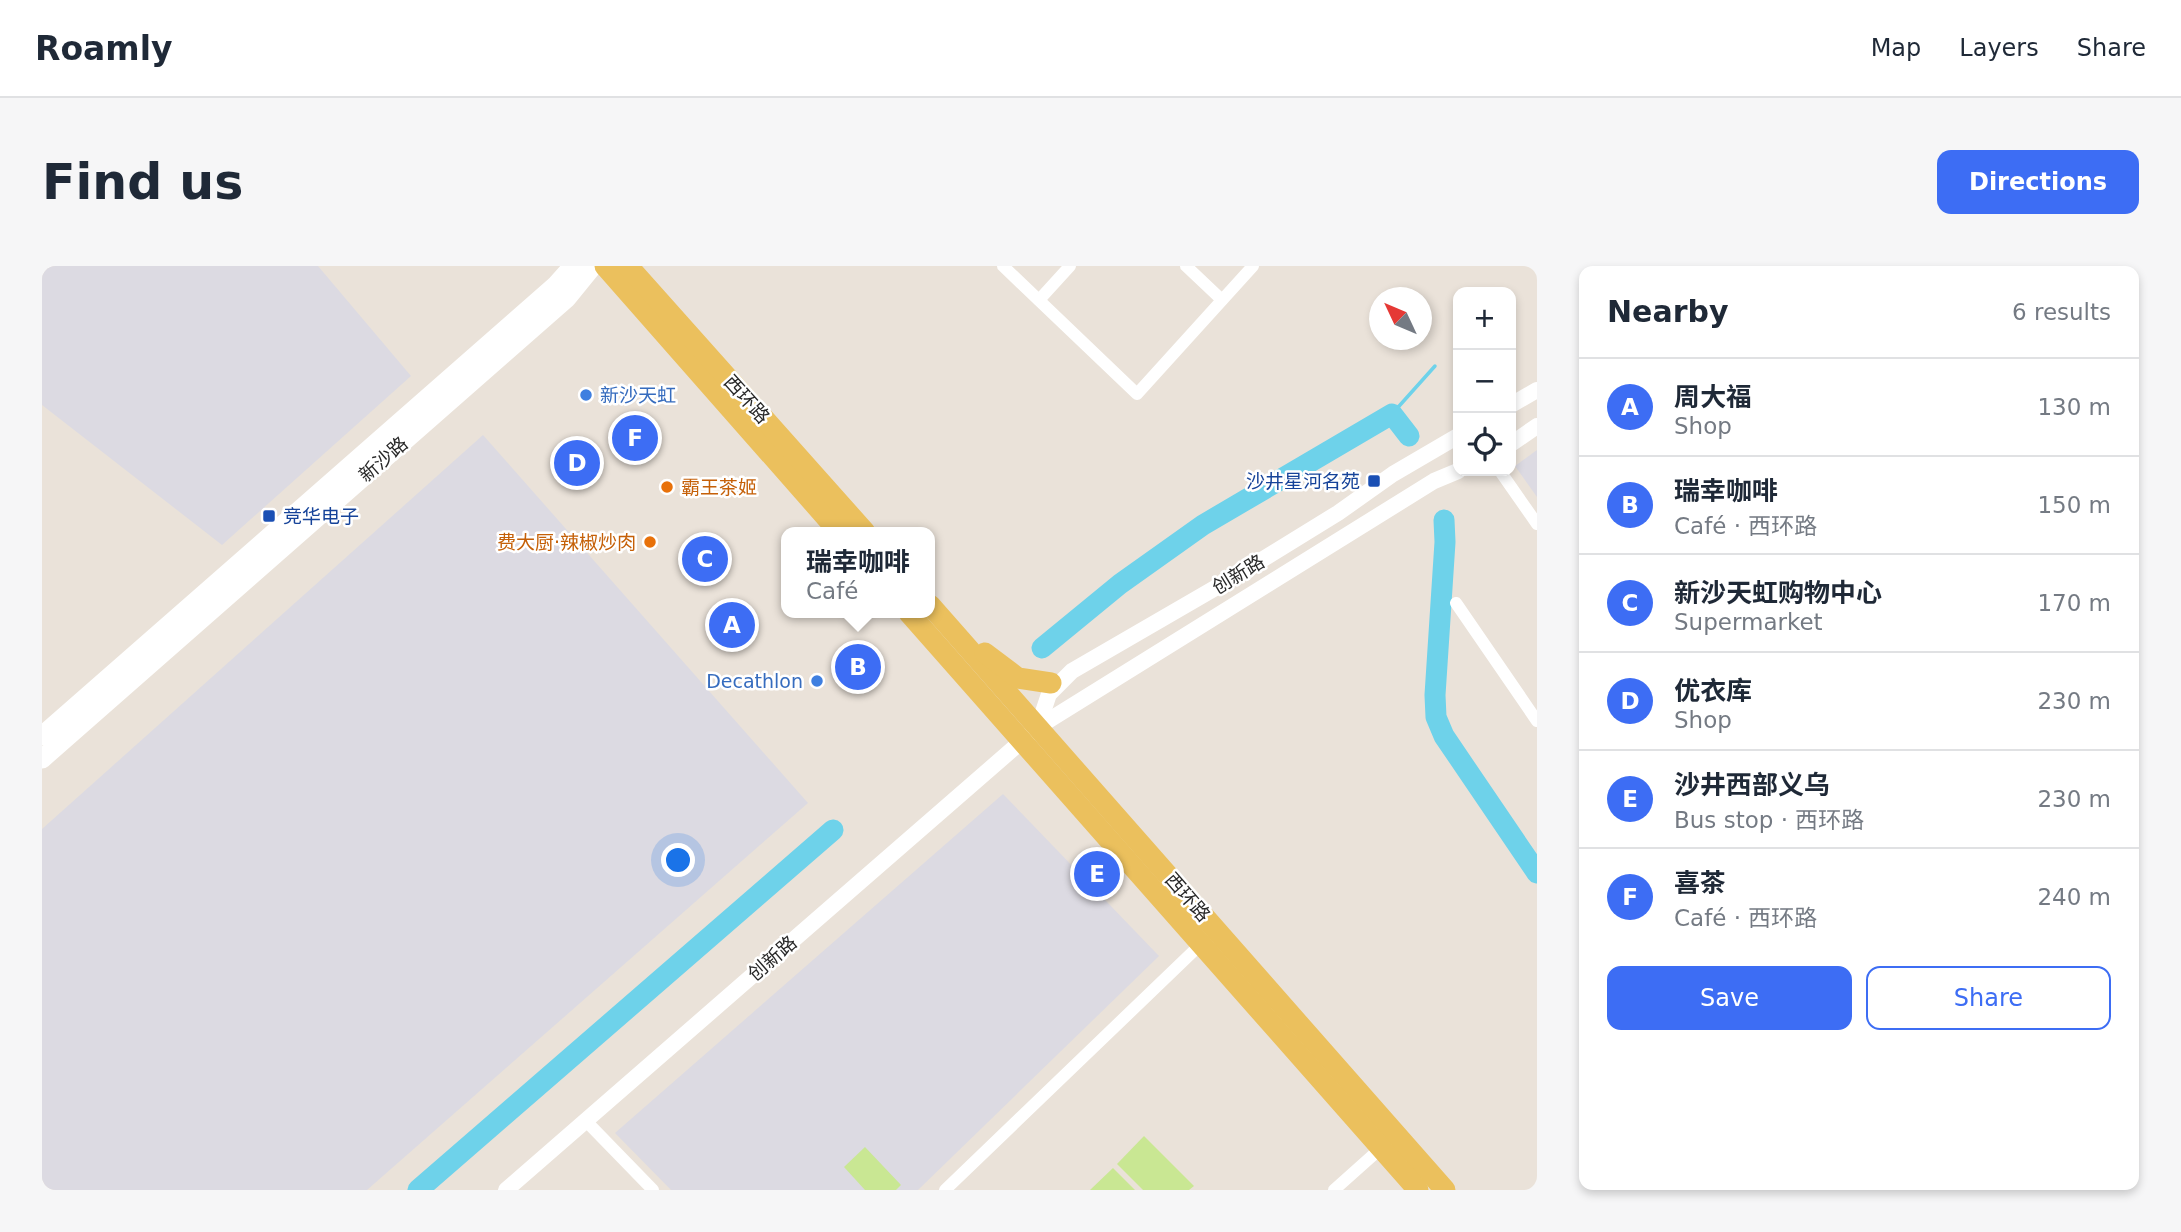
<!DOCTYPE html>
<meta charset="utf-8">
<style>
body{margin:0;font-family:"DejaVu Sans","Noto Sans SC",sans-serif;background:#f6f6f7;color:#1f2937}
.controls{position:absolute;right:21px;top:21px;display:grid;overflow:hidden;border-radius:14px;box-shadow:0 4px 10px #0003}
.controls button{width:63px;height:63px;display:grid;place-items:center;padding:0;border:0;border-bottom:2px solid #e0e1e3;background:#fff;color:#1f2937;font:35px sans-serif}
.compass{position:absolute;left:1327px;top:21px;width:63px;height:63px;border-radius:50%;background:#fff;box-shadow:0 4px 10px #0003;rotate:314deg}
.you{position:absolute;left:637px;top:595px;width:24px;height:24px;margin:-18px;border:5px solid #fff;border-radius:50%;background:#1a73e8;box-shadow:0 0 0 10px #1a73e833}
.badge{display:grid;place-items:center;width:46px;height:46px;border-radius:50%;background:#3d6df4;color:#fff;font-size:23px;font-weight:700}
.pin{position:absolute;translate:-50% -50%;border:4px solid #fff;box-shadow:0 2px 7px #0006}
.popup{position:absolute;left:739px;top:261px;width:154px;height:91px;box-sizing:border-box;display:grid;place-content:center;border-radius:14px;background:#fff;filter:drop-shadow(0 2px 5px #0005);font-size:23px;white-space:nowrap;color:#747a83}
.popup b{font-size:26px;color:#1f2937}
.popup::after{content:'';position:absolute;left:50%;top:100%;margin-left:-14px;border:14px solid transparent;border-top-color:#fff}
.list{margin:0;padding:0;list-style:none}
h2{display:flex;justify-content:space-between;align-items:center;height:91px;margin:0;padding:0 28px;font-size:30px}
h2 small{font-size:23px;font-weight:400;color:#747a83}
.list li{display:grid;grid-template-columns:46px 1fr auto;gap:21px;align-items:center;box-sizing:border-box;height:98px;padding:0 28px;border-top:2px solid #e0e1e3}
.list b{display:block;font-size:26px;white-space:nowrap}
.list p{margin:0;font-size:23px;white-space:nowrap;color:#747a83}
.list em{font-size:23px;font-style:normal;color:#747a83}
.actions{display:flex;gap:14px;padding:21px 28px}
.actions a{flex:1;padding:16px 0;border:2px solid #3d6df4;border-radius:14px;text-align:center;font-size:24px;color:#3d6df4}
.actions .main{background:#3d6df4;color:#fff}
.icon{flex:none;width:38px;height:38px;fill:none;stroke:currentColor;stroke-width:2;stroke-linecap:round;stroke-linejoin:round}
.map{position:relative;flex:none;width:1495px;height:924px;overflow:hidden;border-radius:14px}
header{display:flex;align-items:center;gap:42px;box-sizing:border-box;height:98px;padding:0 35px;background:#fff;border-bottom:2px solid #e0e1e3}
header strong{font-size:33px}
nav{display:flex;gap:38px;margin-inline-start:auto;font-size:24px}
.intro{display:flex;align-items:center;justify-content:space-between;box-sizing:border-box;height:168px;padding:0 42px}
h1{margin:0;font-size:49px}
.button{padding:18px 32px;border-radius:14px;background:#3d6df4;color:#fff;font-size:24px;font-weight:700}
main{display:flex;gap:42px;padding:0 42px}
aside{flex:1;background:#fff;border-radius:14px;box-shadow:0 4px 10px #0003}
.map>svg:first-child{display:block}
.industrial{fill:#dcdae2}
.pitch{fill:#c9e793}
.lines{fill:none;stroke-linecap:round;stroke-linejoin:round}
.stream{stroke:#6ed2ea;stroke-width:3.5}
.river{stroke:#6ed2ea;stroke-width:21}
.minor{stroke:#fff;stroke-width:12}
.tertiary{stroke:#fff;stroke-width:16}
.secondary{stroke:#fff;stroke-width:19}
.primary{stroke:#ebc05d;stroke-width:21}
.shop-dot{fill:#3f7fe0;stroke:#fff;stroke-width:2.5}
.transit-dot{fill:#1a4fb4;stroke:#fff;stroke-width:2.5}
.food-dot{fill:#e8710a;stroke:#fff;stroke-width:2.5}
.labels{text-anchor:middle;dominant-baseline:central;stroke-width:5;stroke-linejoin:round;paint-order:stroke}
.shop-label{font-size:19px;fill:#366cbe;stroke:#fff;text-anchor:start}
.street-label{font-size:19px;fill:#282828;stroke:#fff}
.transit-label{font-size:19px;fill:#164399;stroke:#fff;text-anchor:end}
.food-label{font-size:19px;fill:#c56008;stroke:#fff;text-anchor:start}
</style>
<header>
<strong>Roamly</strong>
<nav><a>Map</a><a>Layers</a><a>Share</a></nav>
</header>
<div class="intro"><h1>Find us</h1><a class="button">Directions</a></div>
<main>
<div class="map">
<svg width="1495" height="924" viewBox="0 0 1495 924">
<rect width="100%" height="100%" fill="#eae2d9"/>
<g class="industrial">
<polygon points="0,0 276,0 369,110 180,279 0,139"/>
<polygon points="441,169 766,537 325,924 0,924 0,563"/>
<polygon points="1495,184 1495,231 1473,200"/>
<polygon points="961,528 1117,690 876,924 629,924 573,867"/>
</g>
<g class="pitch">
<polygon points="1102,870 1152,920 1147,924 1101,924 1075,898"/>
<polygon points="823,881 859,919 854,924 823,924 802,901"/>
<polygon points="1071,902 1093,924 1048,924"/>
</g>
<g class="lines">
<polyline class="stream" points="1350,148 1393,100"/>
<g class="river">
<polyline points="1402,254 1403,276 1393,429 1394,451 1402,470 1495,607"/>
<polyline points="1000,382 1078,318 1161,259 1350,148 1367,170"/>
<polyline points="376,924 791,564"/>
</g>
<g class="minor">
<polyline points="961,0 1095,128 1211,0"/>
<polyline points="1144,0 1180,34"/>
<polyline points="997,34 1028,0"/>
<polyline points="1458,205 1495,258"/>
<polyline points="1414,337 1495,455"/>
<polyline points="543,854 611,924"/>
<polyline points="903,924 1160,677"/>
<polyline points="1292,924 1339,882"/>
</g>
<g class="tertiary">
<polyline points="1469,139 1495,124"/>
<polyline points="1469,178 1495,160"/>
<polyline points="996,461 1007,428 1030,405 1187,314 1296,247 1351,208 1416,170"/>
<polyline points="464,924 996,461 1392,215 1416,205"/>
</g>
<g class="secondary">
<polyline points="0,470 513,20 531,0"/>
<polyline points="0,493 525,32 551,0"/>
</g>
<g class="primary">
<polyline points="563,0 797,266"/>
<polyline points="586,0 823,266"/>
<polyline points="888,339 1403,924"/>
<polyline points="867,347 1376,924"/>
<polyline points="943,387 976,412 1009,417"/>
</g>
</g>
<g class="shop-dot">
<circle cx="544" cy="129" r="7"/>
<circle cx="775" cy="415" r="7"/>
</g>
<g class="transit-dot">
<rect x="1325" y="208" width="14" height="14" rx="3.5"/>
<rect x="220" y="243" width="14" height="14" rx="3.5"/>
</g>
<g class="food-dot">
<circle cx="625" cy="221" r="7"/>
<circle cx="608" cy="276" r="7"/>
</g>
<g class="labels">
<g class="shop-label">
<text x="558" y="129">新沙天虹</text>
<text x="761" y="415" text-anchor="end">Decathlon</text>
</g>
<g class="street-label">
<text transform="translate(705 133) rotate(48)">西环路</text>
<text transform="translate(341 193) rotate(-41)">新沙路</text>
<text transform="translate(1196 308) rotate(-31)">创新路</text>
<text transform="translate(1146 631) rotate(49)">西环路</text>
<text transform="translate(730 692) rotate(-41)">创新路</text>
</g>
<g class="transit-label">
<text x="1318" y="215">沙井星河名苑</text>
<text x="241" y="250" text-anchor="start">竞华电子</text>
</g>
<g class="food-label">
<text x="639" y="221">霸王茶姬</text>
<text x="594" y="276" text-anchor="end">费大厨·辣椒炒肉</text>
</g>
</g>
</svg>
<div class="controls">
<button>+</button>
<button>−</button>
<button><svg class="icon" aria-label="locate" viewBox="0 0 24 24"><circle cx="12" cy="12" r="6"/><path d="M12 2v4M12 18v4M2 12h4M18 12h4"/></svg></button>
</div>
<svg class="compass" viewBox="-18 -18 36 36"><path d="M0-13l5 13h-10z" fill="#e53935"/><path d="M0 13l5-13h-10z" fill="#747a83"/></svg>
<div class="you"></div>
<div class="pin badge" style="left:690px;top:359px">A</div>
<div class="pin badge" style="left:816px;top:401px">B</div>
<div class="popup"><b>瑞幸咖啡</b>Café</div>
<div class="pin badge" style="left:663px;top:293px">C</div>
<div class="pin badge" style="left:535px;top:197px">D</div>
<div class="pin badge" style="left:1055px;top:608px">E</div>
<div class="pin badge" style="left:593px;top:172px">F</div>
</div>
<aside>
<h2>Nearby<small>6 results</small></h2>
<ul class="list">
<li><span class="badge">A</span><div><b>周大福</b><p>Shop</p></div><em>130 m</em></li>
<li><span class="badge">B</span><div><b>瑞幸咖啡</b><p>Café · 西环路</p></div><em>150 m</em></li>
<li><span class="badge">C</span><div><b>新沙天虹购物中心</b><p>Supermarket</p></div><em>170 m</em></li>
<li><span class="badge">D</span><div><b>优衣库</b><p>Shop</p></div><em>230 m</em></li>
<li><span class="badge">E</span><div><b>沙井西部义乌</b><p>Bus stop · 西环路</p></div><em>230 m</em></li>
<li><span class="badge">F</span><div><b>喜茶</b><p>Café · 西环路</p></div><em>240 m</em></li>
</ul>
<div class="actions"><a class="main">Save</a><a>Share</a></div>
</aside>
</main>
